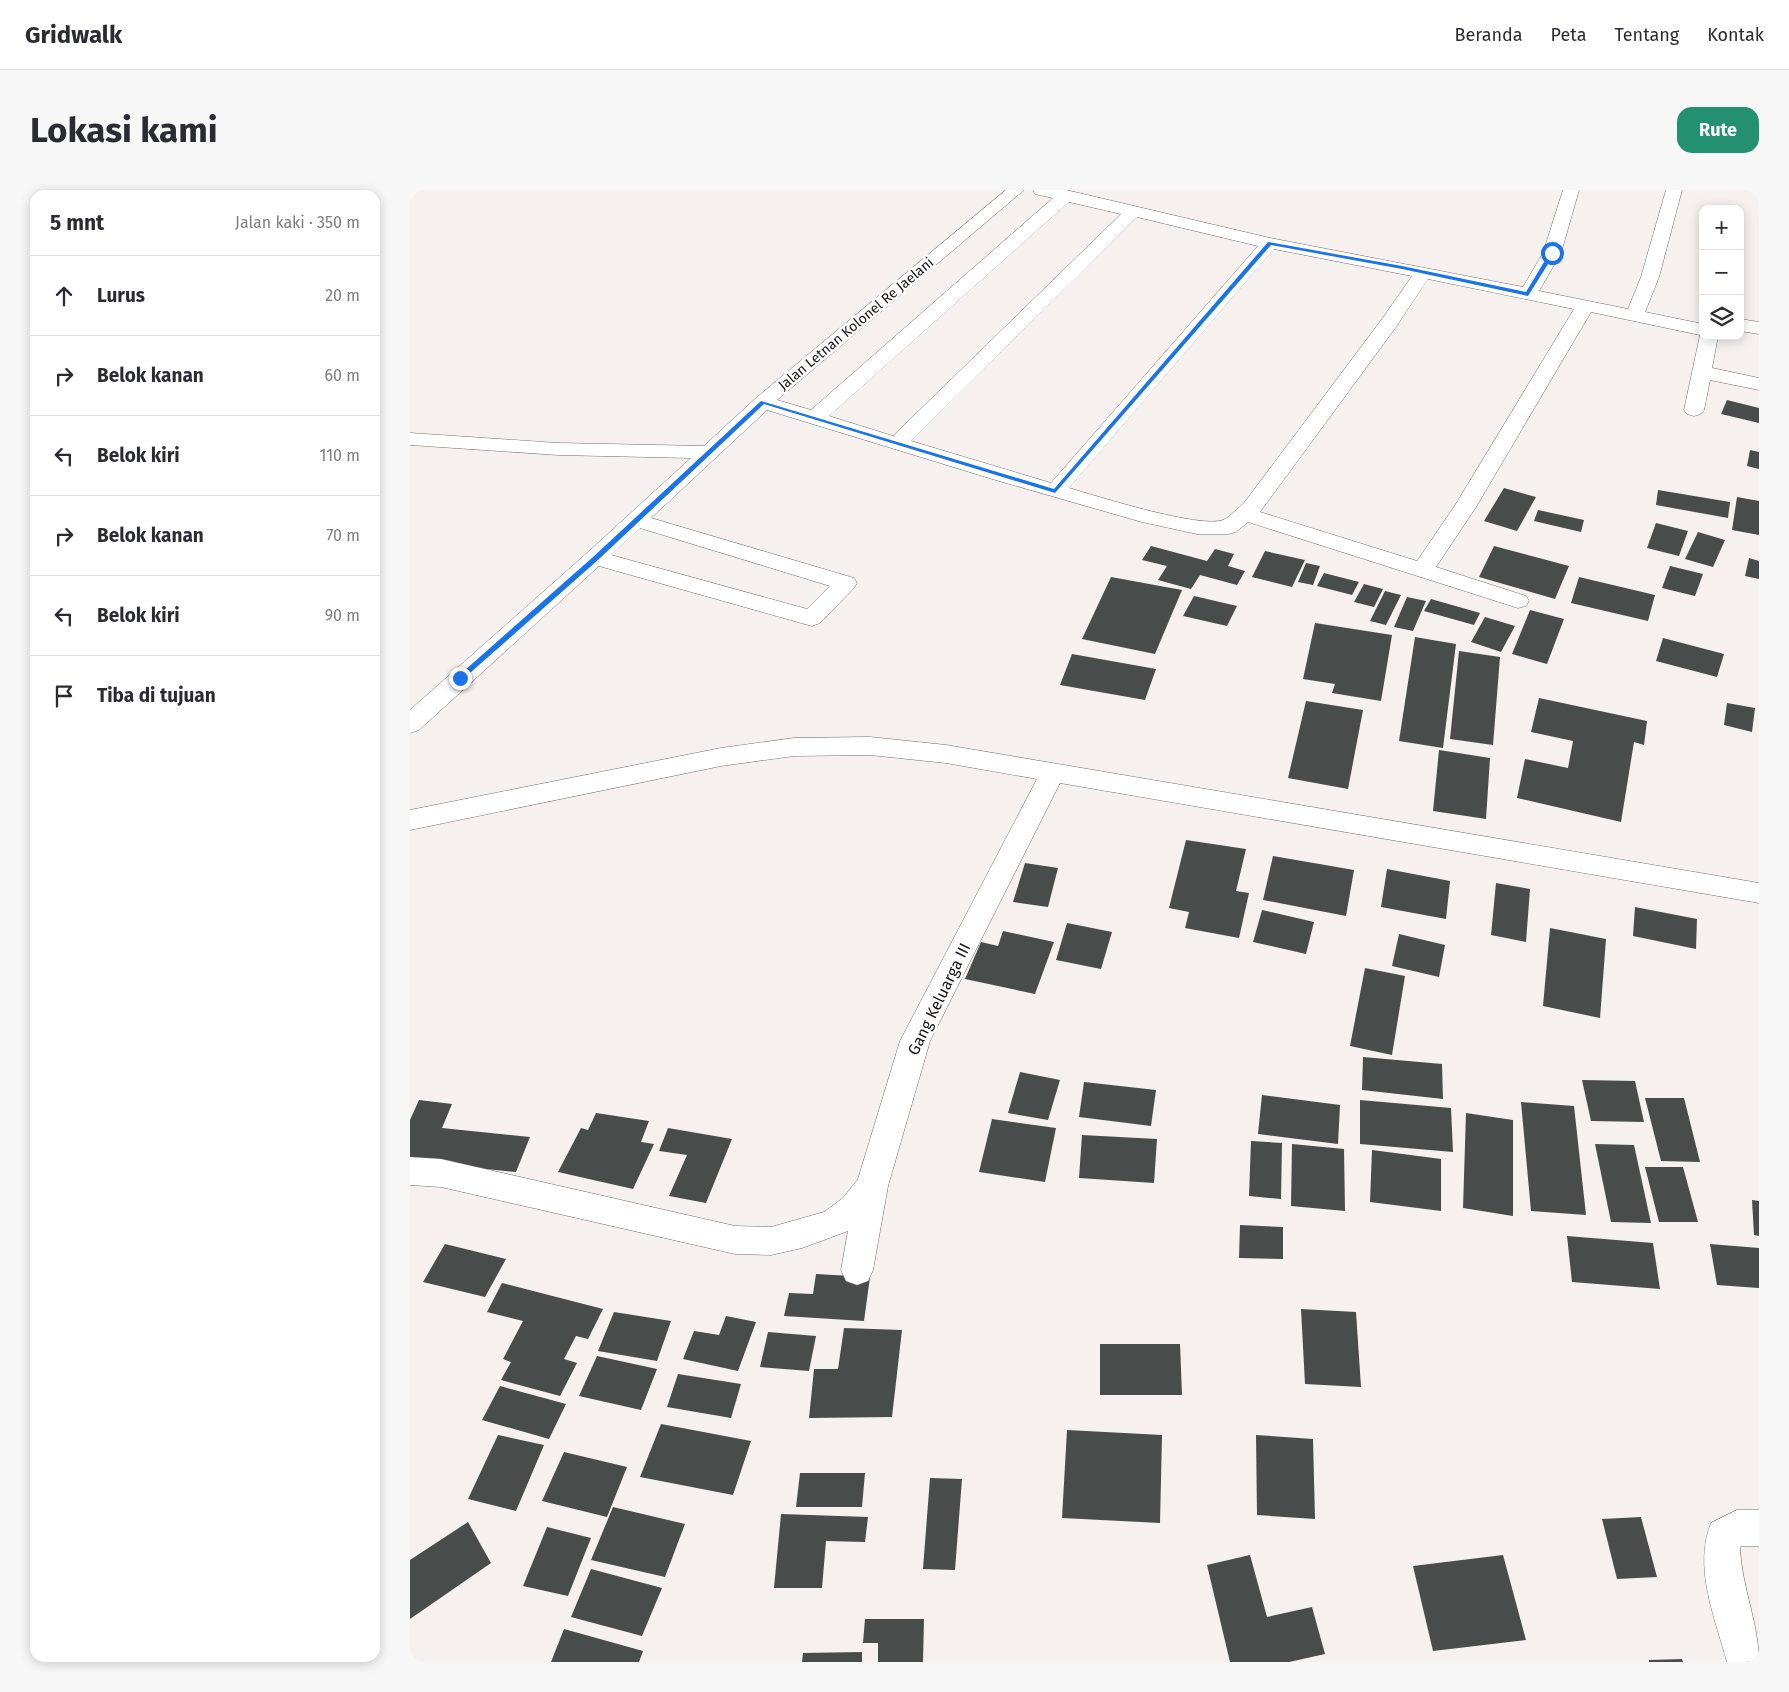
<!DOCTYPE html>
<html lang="id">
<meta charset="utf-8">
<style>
body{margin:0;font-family:"Fira Sans",sans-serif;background:#f7f7f7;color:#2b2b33}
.controls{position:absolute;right:15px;top:15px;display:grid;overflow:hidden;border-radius:10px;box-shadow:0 2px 12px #0003}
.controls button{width:45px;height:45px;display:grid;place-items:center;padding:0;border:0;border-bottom:1px solid #e1e1e2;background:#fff;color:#2b2b33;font:25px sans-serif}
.stop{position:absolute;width:15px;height:15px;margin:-11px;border:4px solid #1a73e8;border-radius:50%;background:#fff}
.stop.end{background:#1a73e8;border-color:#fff;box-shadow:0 1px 5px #0008}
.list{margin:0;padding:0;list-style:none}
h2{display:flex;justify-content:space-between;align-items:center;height:65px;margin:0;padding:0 20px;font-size:21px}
h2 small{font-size:16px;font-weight:400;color:#7c7c81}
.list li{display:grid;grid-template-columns:32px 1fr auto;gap:15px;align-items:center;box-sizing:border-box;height:80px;padding:0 20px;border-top:1px solid #e1e1e2}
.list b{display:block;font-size:19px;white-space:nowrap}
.list em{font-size:16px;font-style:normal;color:#7c7c81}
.icon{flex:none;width:28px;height:28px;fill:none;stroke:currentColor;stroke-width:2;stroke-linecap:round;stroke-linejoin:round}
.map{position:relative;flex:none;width:1349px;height:1472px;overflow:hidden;border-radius:15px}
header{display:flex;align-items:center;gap:30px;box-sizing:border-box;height:70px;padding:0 25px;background:#fff;border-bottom:1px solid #e1e1e2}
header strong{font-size:24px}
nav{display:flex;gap:28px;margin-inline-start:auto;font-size:18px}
.intro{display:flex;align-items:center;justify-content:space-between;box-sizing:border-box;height:120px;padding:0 30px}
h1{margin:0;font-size:35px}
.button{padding:12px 22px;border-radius:15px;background:#239070;color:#fff;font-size:18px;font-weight:700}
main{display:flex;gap:30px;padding:0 30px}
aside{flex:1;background:#fff;border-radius:15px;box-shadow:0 2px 12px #0003}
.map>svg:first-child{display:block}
.building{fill:#484c4a}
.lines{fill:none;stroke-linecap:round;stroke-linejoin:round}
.minor-casing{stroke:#716c6b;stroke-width:1}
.minor{fill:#fff;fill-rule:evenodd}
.route{fill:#1a73e8}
.labels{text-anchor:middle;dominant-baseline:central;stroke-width:5;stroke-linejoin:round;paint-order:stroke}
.far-street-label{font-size:14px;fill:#141312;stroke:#fff}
.street-label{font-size:16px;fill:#141312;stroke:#fff}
</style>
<header>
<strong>Gridwalk</strong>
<nav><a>Beranda</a><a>Peta</a><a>Tentang</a><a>Kontak</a></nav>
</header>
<div class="intro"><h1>Lokasi kami</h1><a class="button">Rute</a></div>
<main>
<aside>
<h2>5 mnt<small>Jalan kaki · 350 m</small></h2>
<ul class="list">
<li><svg class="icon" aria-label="ahead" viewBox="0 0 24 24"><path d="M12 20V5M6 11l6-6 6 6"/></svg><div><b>Lurus</b></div><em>20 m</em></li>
<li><svg class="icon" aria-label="right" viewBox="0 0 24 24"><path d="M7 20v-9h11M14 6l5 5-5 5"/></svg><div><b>Belok kanan</b></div><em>60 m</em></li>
<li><svg class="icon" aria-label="left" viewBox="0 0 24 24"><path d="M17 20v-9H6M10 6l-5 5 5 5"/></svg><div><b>Belok kiri</b></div><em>110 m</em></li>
<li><svg class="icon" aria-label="right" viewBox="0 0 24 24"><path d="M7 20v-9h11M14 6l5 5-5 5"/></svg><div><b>Belok kanan</b></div><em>70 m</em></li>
<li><svg class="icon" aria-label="left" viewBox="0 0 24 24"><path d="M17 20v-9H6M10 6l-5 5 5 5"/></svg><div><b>Belok kiri</b></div><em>90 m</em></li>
<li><svg class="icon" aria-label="arrive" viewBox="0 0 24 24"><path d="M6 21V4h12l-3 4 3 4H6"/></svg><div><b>Tiba di tujuan</b></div></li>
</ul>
</aside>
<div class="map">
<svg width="1349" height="1472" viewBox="0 0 1349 1472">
<rect width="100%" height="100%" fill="#f6f1ef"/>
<g class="building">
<polygon points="1317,210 1349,218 1349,233 1311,224"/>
<polygon points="1340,260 1349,262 1349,279 1337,276"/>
<polygon points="1094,298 1126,307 1107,341 1074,331"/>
<polygon points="1248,300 1320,312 1318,328 1246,315"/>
<polygon points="1327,307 1349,311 1349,345 1322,340"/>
<polygon points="1128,320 1174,330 1171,342 1124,331"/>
<polygon points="1246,333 1278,341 1269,366 1237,358"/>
<polygon points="1288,342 1315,350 1303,377 1275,369"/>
<polygon points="741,356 797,371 805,359 824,364 818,376 835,381 827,395 790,385 781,399 748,390 757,376 732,370"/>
<polygon points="1084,356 1159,376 1145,409 1069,387"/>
<polygon points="855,361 895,370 882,397 842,387"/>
<polygon points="1339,368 1349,371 1349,389 1335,386"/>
<polygon points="896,373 910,376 903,395 888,392"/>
<polygon points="1260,376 1293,384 1285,406 1252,398"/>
<polygon points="914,383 949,392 942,405 907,396"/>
<polygon points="701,387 772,400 745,464 672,449"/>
<polygon points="1169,387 1245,405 1238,431 1161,413"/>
<polygon points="954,394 973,399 964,417 944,412"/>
<polygon points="975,401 991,405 976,435 960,431"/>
<polygon points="784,406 827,416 817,436 773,426"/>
<polygon points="997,407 1016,411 1003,441 984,437"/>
<polygon points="1021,409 1070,423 1064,435 1014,421"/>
<polygon points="1120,420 1154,429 1137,474 1102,464"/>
<polygon points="1075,427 1105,436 1091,462 1061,452"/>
<polygon points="905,433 982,445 971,511 922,503 925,494 893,489"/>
<polygon points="1005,447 1046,454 1033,558 989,551"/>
<polygon points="1253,448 1314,464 1307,487 1246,471"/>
<polygon points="1049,461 1090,467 1083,555 1040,549"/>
<polygon points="662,464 746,479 735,510 650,495"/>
<polygon points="1129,508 1237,531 1234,555 1224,552 1211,632 1107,608 1115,569 1158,578 1163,551 1121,542"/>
<polygon points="896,511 953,520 938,599 878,588"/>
<polygon points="1317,513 1345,518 1342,542 1314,535"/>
<polygon points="1029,560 1080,568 1076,629 1023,621"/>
<polygon points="776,650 836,659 826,701 839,703 829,748 775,738 779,722 759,718"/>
<polygon points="863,666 944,680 936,726 853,710"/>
<polygon points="615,673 648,678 638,717 603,712"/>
<polygon points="977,679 1040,691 1036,729 971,717"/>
<polygon points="1086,693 1120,699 1116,752 1081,745"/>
<polygon points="1225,717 1287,729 1286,759 1223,746"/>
<polygon points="852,720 904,732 896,764 843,752"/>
<polygon points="657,733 702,742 691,779 646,770"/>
<polygon points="1140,738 1196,749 1190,828 1133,816"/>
<polygon points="593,741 644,752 625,804 555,789 571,752 588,756"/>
<polygon points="989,744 1035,755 1029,787 982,776"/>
<polygon points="955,778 995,786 982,865 940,856"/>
<polygon points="953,867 1032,874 1033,909 952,900"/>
<polygon points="610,882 650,890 638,930 598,923"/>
<polygon points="1172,890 1225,891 1234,932 1181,931"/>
<polygon points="674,892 746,900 741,936 669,927"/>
<polygon points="852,905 930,915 928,954 848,944"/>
<polygon points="1235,908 1274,908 1290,972 1251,971"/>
<polygon points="9,910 42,914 32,938 120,947 106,982 0,971 0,930"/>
<polygon points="950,910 1041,918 1043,962 950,954"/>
<polygon points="1111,912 1164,916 1176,1025 1121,1021"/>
<polygon points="186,923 239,931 231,952 244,954 223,999 148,982 171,938 178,940"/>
<polygon points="1056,923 1103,930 1103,1026 1053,1018"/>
<polygon points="582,929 646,938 635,992 569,982"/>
<polygon points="258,938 322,949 296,1013 259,1006 277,965 249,961"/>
<polygon points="672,945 747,949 744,993 669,988"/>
<polygon points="841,951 872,953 871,1009 839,1006"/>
<polygon points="882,954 934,959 935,1021 881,1016"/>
<polygon points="1185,954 1224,955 1241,1033 1201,1032"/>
<polygon points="962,960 1031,969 1031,1021 960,1012"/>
<polygon points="1235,977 1273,977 1288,1032 1249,1032"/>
<polygon points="1342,1010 1349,1011 1349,1046 1344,1045"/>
<polygon points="830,1035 873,1037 873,1069 829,1068"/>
<polygon points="1157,1046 1243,1053 1250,1099 1162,1092"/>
<polygon points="35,1054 96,1069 75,1107 13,1092"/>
<polygon points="1300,1054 1349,1058 1349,1098 1307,1095"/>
<polygon points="406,1084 460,1087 454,1131 374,1126 379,1103 403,1104"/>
<polygon points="92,1093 193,1119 178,1149 166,1146 154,1169 167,1173 150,1206 91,1190 101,1172 93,1169 113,1131 77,1122"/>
<polygon points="891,1119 946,1122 951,1197 895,1194"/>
<polygon points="204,1122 261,1131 247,1171 188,1161"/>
<polygon points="316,1126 346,1132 328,1181 273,1169 284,1141 309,1145"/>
<polygon points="434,1138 492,1140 482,1227 399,1228 404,1179 428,1179"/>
<polygon points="358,1142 406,1146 399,1181 350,1177"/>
<polygon points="690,1154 770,1154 772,1205 690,1205"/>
<polygon points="187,1166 247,1179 231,1220 169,1206"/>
<polygon points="268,1184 331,1194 321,1228 257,1217"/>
<polygon points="90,1196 156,1214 139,1249 72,1230"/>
<polygon points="251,1234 341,1251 323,1305 230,1287"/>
<polygon points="657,1240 752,1245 750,1333 652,1328"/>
<polygon points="88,1245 134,1255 106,1321 58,1309"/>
<polygon points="846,1245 903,1249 905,1329 847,1325"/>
<polygon points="154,1262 217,1277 197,1327 132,1311"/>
<polygon points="390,1283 455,1283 452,1317 386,1317"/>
<polygon points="520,1288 552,1289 545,1380 513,1379"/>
<polygon points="203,1317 275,1334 255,1387 181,1370"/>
<polygon points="371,1324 458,1327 455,1352 416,1351 412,1398 364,1398"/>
<polygon points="1231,1327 1247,1387 1207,1389 1192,1329"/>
<polygon points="58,1332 81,1373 0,1429 0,1370"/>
<polygon points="137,1337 181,1348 158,1406 113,1396"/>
<polygon points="840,1365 857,1427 902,1417 915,1464 879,1472 820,1472 797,1375"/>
<polygon points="1093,1365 1116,1450 1023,1461 1003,1376"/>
<polygon points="181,1379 252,1398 232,1446 161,1427"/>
<polygon points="455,1429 514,1429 513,1472 468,1472 468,1453 453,1453"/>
<polygon points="154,1439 233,1461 229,1472 141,1472"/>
<polygon points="452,1462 452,1472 392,1472 393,1463"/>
<polygon points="1272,1469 1273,1472 1239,1472 1239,1470"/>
</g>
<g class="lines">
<defs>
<g id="minor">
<path d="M596,0H614L367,210L401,220L643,8L625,4L623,0H656L860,48L1113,97L1133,63L1153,0H1169L1151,63L1129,101L1218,119L1231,87L1256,0H1272L1249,87L1235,122L1293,134V146H1308L1302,178L1349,188V200L1300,190L1294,220L1291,224L1284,226L1277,224L1274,220L1290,145L1181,122L1066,317L1026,377L1116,406L1119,411L1116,416L1108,418L838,332L826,342L818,344H787L732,332L589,291L357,220L241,328L444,388L447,393L444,398L410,433L402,436L189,376L9,540L0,543V520L177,363L281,268L148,265L0,255V243L148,253L294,256L346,208ZM659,12L711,24L483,246L419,226ZM727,27L848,56L641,293L501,251ZM864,59L1002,86L972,129L834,313C828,318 820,327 813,330C791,339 686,306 659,298ZM1018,89L1164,119L1044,317L1007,371L850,322L986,137ZM230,338L420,396L397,419L201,365Z"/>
<polygon points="1330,129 1349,132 1349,144 1330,141"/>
<polygon points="460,547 536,555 1349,693 1349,713 650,593 520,851 478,996 463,1080 458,1091 447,1095 436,1091 431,1080 438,1041 392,1058 361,1065 325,1064 31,997 0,995 0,967 31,969 325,1036 361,1037 414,1022 433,1008 448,989 490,851 627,589 536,573 460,565 384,566 311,576 0,640 0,620 311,558 384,548"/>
<path d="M1327,1320H1349V1356H1331L1330,1359C1332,1398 1349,1434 1349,1472H1317C1305,1428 1283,1377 1301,1333Z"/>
</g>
</defs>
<use href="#minor" class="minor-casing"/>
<use href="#minor" class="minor"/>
</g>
<polygon class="route" points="858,52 992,76 1116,102 1140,62 1145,63 1118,106 992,79 861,55 645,303 354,214 188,370 52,490 46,488 183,367 351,211 644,299"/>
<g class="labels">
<g class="far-street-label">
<text transform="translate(446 134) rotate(-40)">Jalan Letnan Kolonel Re Jaelani</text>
</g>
<g class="street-label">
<text transform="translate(529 809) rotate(-64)">Gang Keluarga III</text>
</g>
</g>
</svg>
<div class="controls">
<button>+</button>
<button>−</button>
<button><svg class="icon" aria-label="layers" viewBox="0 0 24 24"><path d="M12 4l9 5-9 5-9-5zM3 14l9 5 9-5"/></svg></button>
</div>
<div class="stop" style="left:1142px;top:63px"></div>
<div class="stop end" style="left:50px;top:488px"></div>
</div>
</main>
